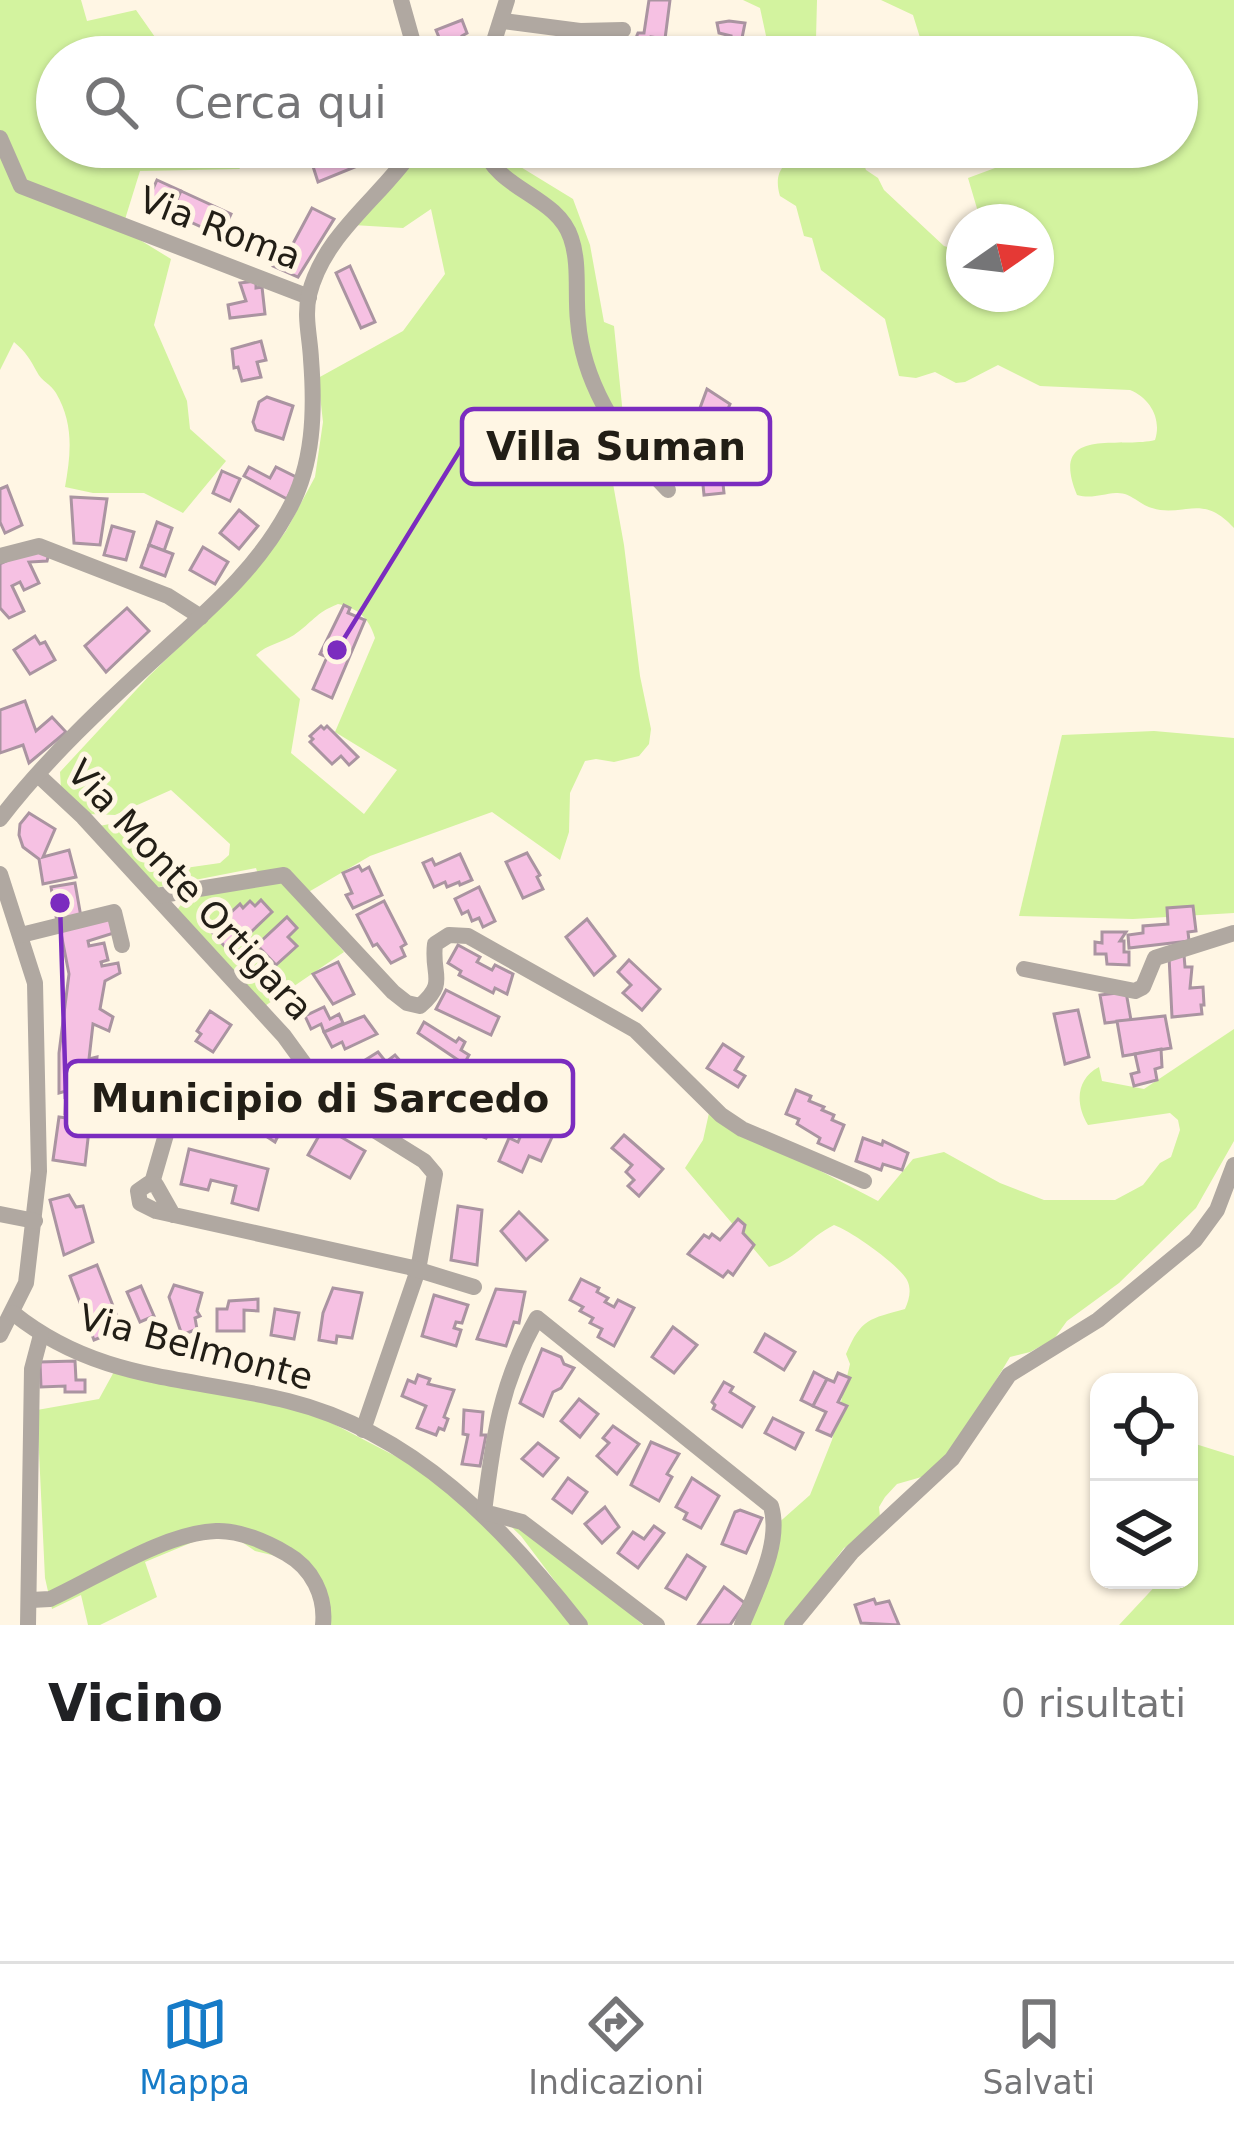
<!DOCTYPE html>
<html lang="it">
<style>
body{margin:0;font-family:"DejaVu Sans",sans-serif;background:#f2f2f2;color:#202124}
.controls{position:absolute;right:36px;bottom:36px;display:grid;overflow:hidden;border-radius:24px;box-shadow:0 3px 9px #0004}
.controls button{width:108px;height:108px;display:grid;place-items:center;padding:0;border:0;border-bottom:3px solid #e0e0e0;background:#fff;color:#202124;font:60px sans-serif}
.compass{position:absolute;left:946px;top:204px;width:108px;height:108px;border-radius:50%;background:#fff;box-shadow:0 3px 9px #0004;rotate:76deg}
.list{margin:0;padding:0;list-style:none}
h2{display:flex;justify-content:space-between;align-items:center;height:156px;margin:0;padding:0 48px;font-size:51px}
h2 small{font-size:39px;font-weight:400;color:#757577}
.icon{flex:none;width:66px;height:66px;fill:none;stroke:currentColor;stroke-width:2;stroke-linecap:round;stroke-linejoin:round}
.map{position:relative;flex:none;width:1234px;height:1625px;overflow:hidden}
.search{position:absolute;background:#fff;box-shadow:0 3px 9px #0004;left:36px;right:36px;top:36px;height:132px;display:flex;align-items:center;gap:30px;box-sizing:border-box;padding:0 42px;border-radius:66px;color:#757577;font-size:45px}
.sheet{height:336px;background:#fff}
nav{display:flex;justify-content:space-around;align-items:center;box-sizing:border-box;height:168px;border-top:3px solid #e0e0e0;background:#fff;font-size:33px;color:#757577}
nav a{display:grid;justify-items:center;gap:6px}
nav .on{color:#167bc7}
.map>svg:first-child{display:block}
.green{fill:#d3f39f;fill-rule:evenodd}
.building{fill:#f6c1e3;stroke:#aa94a1;stroke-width:3}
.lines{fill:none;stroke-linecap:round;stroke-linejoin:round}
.minor{stroke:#b0a8a1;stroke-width:16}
.labels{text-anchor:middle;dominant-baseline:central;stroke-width:10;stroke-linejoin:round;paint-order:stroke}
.street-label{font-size:36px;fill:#221e16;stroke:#fff6e4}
.leader{fill:none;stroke:#7b2cbf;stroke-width:4.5}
.callout-dot{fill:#7b2cbf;stroke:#fff6e4;stroke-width:4.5}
.callout{fill:#fff6e4;stroke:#7b2cbf;stroke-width:4.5}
.callout-label{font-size:39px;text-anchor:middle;font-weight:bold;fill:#221e16}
</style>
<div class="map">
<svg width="1234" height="1625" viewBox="0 0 1234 1625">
<rect width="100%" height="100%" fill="#fff6e4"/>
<g class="green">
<path d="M0,0H81L87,21L136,10L169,57H57V147H226L240,169L140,171L122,229L171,259L154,325L187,401L190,429L226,461L183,513L144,493H93L65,487C71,453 74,424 56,393C51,384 41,381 37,372C30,359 26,352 14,342L0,370Z"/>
<polygon points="743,0 817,0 816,39 828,57 714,57 710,39 768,45 760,8"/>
<path d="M881,0H1234V528C1202,492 1183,518 1152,508C1138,504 1131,492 1116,493C1102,494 1092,499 1077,495C1048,425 1119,449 1155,440C1162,419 1150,398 1130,390L1040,386L998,365L965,382L956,383L935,372L916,378L899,376L885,319L821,270L812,238L804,236L796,206L780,196C773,173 783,160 806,154L825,167L831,164L829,153L820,147H858L866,170L878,178L884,190L944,246L964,252V294H1036V222H981L968,178L1052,147H1177V57H926L913,15Z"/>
<path d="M421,152L473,160L495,152L501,155L573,199L590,245L604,322L614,326L625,435L612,478L624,545L640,676L651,729L649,744L639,756L614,762L596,759L585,761L570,793L569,832L560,860L492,812L370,856L300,897L344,952L259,1010L173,916L189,893L260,881L256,868L159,887L152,885L99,826L115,823L164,871L220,863L229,855L230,844L171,790L115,815L88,814L61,789L60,772L149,676L247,581L286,531L315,477L323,422L318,378L403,331L445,274L431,209L403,228L353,225ZM338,604C358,608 369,618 375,638L335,732L397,770L364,814L291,753L300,699L256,655C268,644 281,643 294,635C313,622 315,613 338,604Z"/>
<polygon points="1154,731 1234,738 1234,913 1133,919 1019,916 1062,735"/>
<path d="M1234,1029V1141L1196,1208L1119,1283L1067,1321L1054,1339L1030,1352L1010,1357L981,1405L968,1436L925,1476L897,1484L885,1497L879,1507L881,1526L844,1548L786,1625H743L775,1526L810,1495L832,1440L850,1364L846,1354C861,1318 870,1319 905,1309C909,1300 912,1290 907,1280C898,1264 851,1231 834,1225C806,1239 800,1257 769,1267L685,1168L703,1140L709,1113L878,1201L913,1159L944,1152L1000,1183L1044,1200H1115L1143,1185L1160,1163L1171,1157L1180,1130L1178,1120L1170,1113L1088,1125C1075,1104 1076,1079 1099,1067L1102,1081L1144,1089Z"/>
<polygon points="116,1368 276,1394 399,1458 466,1500 573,1625 322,1625 308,1574 280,1557 255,1551 239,1540 205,1537 145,1562 157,1597 100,1625 88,1625 81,1595 52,1609 45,1578 37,1410 99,1399"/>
<polygon points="1189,1442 1234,1456 1234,1625 1119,1625 1161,1580 1189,1580"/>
<polygon points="497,1513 546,1539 643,1625 588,1625 521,1536"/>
</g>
<g class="building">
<polygon points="649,0 670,0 665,39 651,37 649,54 628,57 638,33 644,33"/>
<polygon points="462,20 467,33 462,36 464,43 458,45 463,56 447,57 436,30"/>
<polygon points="729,21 745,23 740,48 730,43 731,36 719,33 717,23"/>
<polygon points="329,147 356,147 351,157 355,167 318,182 309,154"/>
<polygon points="157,180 181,191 170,213 147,202"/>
<polygon points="181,191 231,214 221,236 171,213"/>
<polygon points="312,208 334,219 298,277 273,266 280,251 288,253"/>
<polygon points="350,266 375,322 361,328 336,273"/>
<polygon points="256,281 256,288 262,287 265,314 230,318 228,305 246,301 240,283"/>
<polygon points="261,341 266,360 257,362 261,377 242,381 238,367 234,368 232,349"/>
<polygon points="707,389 730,404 724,418 700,408"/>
<polygon points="267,397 293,406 283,439 256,430 253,422 259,402"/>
<polygon points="737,431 740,462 721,465 724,493 704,495 701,465 710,464 706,434"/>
<polygon points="249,467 270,478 276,467 298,478 287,499 244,476"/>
<polygon points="222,471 240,479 230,501 213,493"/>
<polygon points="7,486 22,525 5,533 0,522 0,489"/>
<polygon points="71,497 107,499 100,545 74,543"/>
<polygon points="239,510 258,526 239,549 220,533"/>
<polygon points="157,522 172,528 164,551 149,545"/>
<polygon points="112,526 134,532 126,560 104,555"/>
<polygon points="149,545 173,554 165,576 141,567"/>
<polygon points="203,547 228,562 215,584 190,570"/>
<polygon points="32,549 49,553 47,561 29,562 39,583 24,590 20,582 12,586 24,611 9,618 0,608 0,564"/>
<polygon points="344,605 350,608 348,613 365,620 332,698 313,689 327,657 320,654"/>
<polygon points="127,608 149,631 106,672 85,646"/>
<polygon points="35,636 40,644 45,642 55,660 30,674 14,650"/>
<polygon points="25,701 36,731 52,717 66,732 29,763 23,745 0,753 0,710"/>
<polygon points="321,726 324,729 327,726 358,757 349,765 341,756 332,764 310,742 313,739 310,736"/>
<polygon points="29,813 55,829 43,857 69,850 76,877 43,884 39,859 23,847 19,835 20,824"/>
<polygon points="527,853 540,875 537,877 543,889 523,898 506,862"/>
<polygon points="460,854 472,880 460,885 459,882 447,887 445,882 434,887 423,863 432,859 435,865"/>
<polygon points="359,866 362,871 369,867 382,895 353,908 346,895 352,893 343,873"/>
<polygon points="75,883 81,917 57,922 51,887"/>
<polygon points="479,887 495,921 483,927 479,918 472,921 468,911 462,914 455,899"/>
<polygon points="261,900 272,912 230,952 211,931 240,904 243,908 250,901 255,906"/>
<polygon points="384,901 406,944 401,947 405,956 391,963 377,944 373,946 357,915"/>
<polygon points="1193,906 1196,931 1188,932 1189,941 1129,948 1128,935 1143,933 1143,926 1168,924 1167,908"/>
<polygon points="113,915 117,932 88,941 89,946 104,943 108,960 101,962 102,966 118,963 120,973 105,981 100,1009 113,1017 109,1031 93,1024 89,1059 97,1057 92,1117 65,1114 66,1091 59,1093 59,1053 69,974 60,928"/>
<polygon points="287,917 297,928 288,937 297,946 276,965 257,945"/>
<polygon points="587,919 615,956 594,975 566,937"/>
<polygon points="1102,932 1126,932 1120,941 1124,941 1124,952 1129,952 1129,965 1107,964 1106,954 1095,954 1095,942 1102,943"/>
<polygon points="458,945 480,957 477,962 492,970 495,965 513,974 507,994 495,988 493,993 459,975 461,971 448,963"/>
<polygon points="1184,955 1185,967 1192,967 1190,988 1203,987 1204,1005 1201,1005 1202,1014 1172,1017 1169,956"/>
<polygon points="629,960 660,989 642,1010 623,993 631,985 618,972"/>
<polygon points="338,962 354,994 333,1004 313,974"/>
<polygon points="446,990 499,1017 491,1035 436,1009"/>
<polygon points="1126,992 1131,1020 1105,1023 1100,995"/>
<polygon points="324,1007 330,1019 339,1014 343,1023 324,1032 321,1024 311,1029 305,1016"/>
<polygon points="1078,1010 1089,1057 1065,1064 1054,1014"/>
<polygon points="210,1011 231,1025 213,1052 196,1041 201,1034 197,1031"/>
<polygon points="364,1016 377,1034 345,1049 342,1042 332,1047 324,1032"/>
<polygon points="1165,1016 1171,1048 1123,1056 1117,1021"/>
<polygon points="424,1022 456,1042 459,1038 465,1042 461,1050 469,1055 464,1064 418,1033"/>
<polygon points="723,1044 743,1057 735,1070 745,1076 738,1087 707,1068"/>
<polygon points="1161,1049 1162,1067 1155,1069 1157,1080 1134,1086 1131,1074 1139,1072 1135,1054"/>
<polygon points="378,1052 386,1062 395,1055 409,1071 412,1069 426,1092 412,1104 417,1111 403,1122 385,1107 398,1093 384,1080 381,1083 378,1080 368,1088 365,1085 356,1093 341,1075"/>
<polygon points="281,1085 303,1100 294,1113 291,1110 275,1142 252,1127"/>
<polygon points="796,1090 811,1096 809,1101 824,1107 822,1110 834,1115 832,1120 844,1125 834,1150 818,1143 820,1138 797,1124 799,1119 786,1114"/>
<polygon points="466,1097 498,1114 486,1138 461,1128 464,1120 455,1116"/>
<polygon points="59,1117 90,1121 85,1165 53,1160"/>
<polygon points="525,1126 552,1137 541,1161 529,1156 522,1172 499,1161 509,1138 518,1142"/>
<polygon points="324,1127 365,1151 350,1178 308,1155"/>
<polygon points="624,1135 663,1169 639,1196 628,1186 634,1180 626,1172 632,1165 612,1148"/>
<polygon points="863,1138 882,1145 883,1141 908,1153 902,1170 883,1164 881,1170 856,1161"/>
<polygon points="189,1149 268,1169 258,1210 232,1203 236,1186 211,1180 208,1190 181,1184"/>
<polygon points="69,1195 76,1207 83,1206 93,1242 64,1255 50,1200"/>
<polygon points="458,1206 482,1210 477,1265 451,1260"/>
<polygon points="519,1212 547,1240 526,1260 501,1231"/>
<polygon points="738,1219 745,1225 743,1233 754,1245 733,1275 728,1271 723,1277 688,1254 704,1235 709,1238 712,1234 720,1240"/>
<polygon points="97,1265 122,1329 94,1340 70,1276"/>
<polygon points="581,1279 599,1288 597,1292 608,1298 605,1302 614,1307 618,1300 634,1308 614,1346 598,1337 602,1329 590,1323 593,1318 580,1311 583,1307 570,1300"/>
<polygon points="174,1285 202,1293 197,1311 200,1316 195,1318 197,1329 182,1335 169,1297"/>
<polygon points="141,1286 154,1316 140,1322 127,1292"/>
<polygon points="333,1288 362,1293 352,1338 337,1336 336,1343 319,1340 323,1313"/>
<polygon points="496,1289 525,1292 519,1323 514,1322 506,1346 477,1339"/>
<polygon points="434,1295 468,1305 462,1323 456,1322 454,1328 461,1330 456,1346 422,1336"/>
<polygon points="258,1299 258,1311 244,1310 244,1331 217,1331 217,1309 227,1309 229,1301"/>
<polygon points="275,1309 299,1313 294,1339 271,1335"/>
<polygon points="673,1327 697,1345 674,1373 652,1357"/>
<polygon points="765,1334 795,1352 784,1370 755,1352"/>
<polygon points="542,1349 561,1357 564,1364 574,1368 561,1388 553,1392 543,1416 520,1403"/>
<polygon points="75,1361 76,1380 85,1380 85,1392 65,1392 65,1386 41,1387 40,1362"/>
<polygon points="814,1372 827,1379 813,1406 801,1400"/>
<polygon points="838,1373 850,1378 838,1402 847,1406 831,1436 817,1430 826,1412 813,1406 827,1379 834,1382"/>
<polygon points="418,1375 430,1379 428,1384 454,1390 444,1417 448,1419 444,1430 439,1428 436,1435 417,1428 426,1406 402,1396 408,1380 415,1383"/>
<polygon points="724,1382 733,1387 730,1392 754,1407 742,1427 713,1409 715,1405 712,1402"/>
<polygon points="579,1399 598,1414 580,1437 561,1421"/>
<polygon points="464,1410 483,1412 481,1435 486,1435 480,1466 462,1464 468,1435 463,1434"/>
<polygon points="773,1418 803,1433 795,1449 765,1433"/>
<polygon points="613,1426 639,1444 617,1474 597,1456 609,1443 603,1438"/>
<polygon points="651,1442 679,1454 667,1474 672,1477 659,1501 631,1485"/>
<polygon points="538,1443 558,1458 543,1476 522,1459"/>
<polygon points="568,1478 587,1492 572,1513 553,1499"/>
<polygon points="692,1478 719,1496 701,1528 684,1519 687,1513 676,1507"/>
<polygon points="605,1507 619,1527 602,1543 585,1524"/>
<polygon points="740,1510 762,1518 746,1553 722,1544 735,1512"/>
<polygon points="654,1526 664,1533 638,1568 618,1553 633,1532 644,1539"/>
<polygon points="687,1555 705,1567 686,1599 666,1588"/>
<polygon points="724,1587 745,1603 730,1625 698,1625"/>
<polygon points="874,1599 876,1604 889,1601 899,1625 861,1623 855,1605"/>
</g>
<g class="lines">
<g class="minor">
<polyline points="401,0 417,57"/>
<polyline points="503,21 580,31 623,30"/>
<polyline points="489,57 507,0"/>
<polyline points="0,138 21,186 309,297"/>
<path d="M484,147C496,190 557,195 571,238C580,264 575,295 578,321C583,386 624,445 668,490"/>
<polyline points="0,556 39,546 168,596 201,617"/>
<polyline points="38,775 83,817 284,1036 334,1105 424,1161 435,1174 418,1270 363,1430"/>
<path d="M0,819C44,761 106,703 160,654C209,609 256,570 288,511C314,465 315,410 311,359C310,337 304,317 309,295C324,233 382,197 415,147"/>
<polyline points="0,874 35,983 39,1171 26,1283 0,1335"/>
<path d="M156,896L284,875L393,992L407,1003L420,1006C448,982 431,976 435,944L449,935L468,936L635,1030L721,1115L742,1129L864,1181"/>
<polyline points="21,935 114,912 122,945"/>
<polyline points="1024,969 1135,991 1143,987 1155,958 1234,933"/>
<polyline points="152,1183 167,1131"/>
<polyline points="0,1214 35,1221"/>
<polyline points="173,1215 156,1185 148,1184 138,1191 140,1203 156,1211 409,1267 474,1287"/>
<path d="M13,1313C99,1382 188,1376 288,1401C413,1432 504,1527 580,1625"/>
<path d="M31,1600L50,1599C98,1577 164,1533 216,1531C239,1530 267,1542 287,1554C312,1568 326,1596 323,1625"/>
<polyline points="28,1625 32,1369 41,1335"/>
<path d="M657,1625L522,1522L484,1512C493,1439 500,1384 537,1318L771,1506C782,1543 756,1590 742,1625"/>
<polyline points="792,1625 852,1552 952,1459 1009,1375 1098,1320 1195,1240 1217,1210 1234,1165"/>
</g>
</g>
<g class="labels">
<g class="street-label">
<text transform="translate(220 228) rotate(21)">Via Roma</text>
<text transform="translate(190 890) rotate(47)">Via Monte Ortigara</text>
<text transform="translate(196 1347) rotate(15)">Via Belmonte</text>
</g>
</g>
<path class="leader" d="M337 650L462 447M60 903L66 1099"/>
<g class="callout-dot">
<circle cx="337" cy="650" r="12"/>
<circle cx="60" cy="903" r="12"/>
</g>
<g class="callout">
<rect x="462" y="409" width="308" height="75" rx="12"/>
<rect x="66" y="1061" width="507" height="75" rx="12"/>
</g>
<g class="callout-label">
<text x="616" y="460">Villa Suman</text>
<text x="320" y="1112">Municipio di Sarcedo</text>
</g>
</svg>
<div class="controls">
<button><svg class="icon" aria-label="locate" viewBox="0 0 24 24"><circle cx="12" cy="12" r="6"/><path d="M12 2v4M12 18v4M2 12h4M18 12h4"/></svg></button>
<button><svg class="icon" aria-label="layers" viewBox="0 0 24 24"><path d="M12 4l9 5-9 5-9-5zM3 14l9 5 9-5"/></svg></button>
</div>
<svg class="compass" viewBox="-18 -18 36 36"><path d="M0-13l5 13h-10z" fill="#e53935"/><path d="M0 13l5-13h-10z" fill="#757577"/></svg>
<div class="search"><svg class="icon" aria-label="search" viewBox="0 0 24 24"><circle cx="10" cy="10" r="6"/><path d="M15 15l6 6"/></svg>Cerca qui</div>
</div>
<section class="sheet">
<h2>Vicino<small>0 risultati</small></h2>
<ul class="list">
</ul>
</section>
<nav>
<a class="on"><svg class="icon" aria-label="map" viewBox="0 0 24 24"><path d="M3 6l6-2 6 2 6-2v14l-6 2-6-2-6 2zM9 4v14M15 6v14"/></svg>Mappa</a>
<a><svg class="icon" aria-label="directions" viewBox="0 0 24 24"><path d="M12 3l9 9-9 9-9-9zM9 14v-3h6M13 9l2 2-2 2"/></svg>Indicazioni</a>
<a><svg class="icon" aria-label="saved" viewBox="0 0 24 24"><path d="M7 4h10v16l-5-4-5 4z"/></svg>Salvati</a>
</nav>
